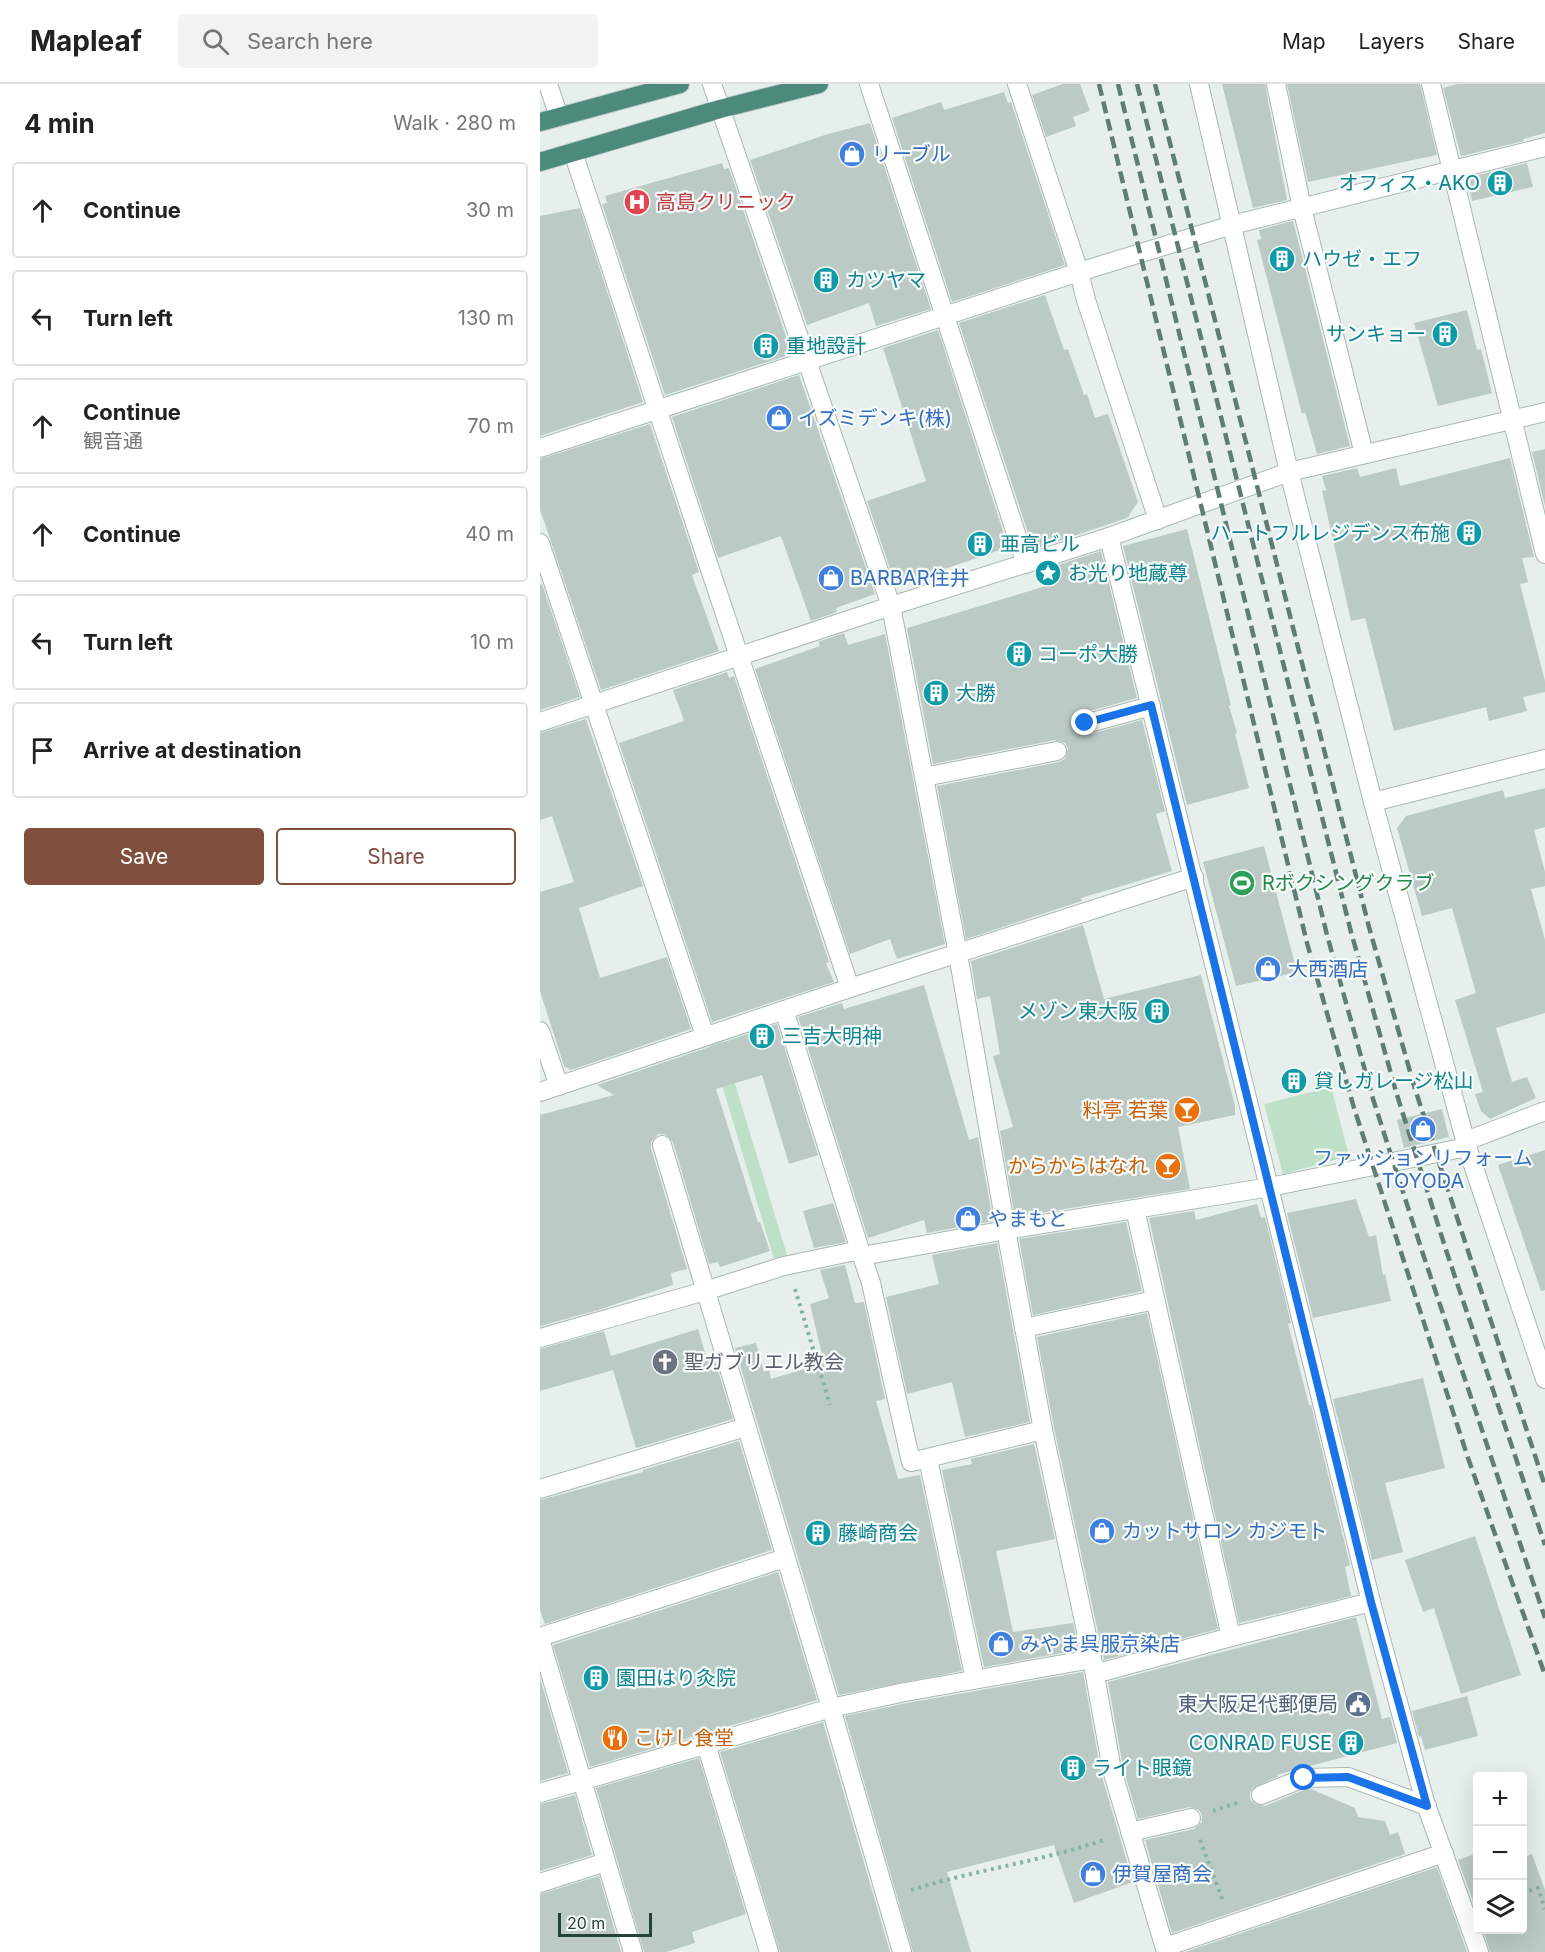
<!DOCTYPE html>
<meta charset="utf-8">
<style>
body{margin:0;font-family:Inter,"Noto Sans JP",sans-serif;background:#f2f2f2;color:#222}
.controls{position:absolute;right:18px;bottom:18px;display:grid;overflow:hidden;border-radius:6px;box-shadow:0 6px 24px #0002}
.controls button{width:54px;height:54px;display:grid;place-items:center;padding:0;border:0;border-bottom:2px solid #e0e0e0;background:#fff;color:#222;font:30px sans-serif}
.scale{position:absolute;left:18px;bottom:15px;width:94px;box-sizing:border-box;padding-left:6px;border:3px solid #24423a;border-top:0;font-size:16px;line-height:21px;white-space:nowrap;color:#24423a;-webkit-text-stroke:4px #f7fbf9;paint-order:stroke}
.stop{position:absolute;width:18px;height:18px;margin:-14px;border:4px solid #1a73e8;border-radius:50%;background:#fff}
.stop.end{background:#1a73e8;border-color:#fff;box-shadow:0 2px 6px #0008}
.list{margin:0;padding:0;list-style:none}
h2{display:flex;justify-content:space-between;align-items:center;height:78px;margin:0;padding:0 24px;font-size:26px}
h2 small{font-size:20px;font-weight:400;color:#767676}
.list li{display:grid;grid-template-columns:39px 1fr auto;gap:18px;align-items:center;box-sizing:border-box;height:96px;margin:0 12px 12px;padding:0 12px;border:2px solid #e0e0e0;border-radius:6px}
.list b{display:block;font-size:22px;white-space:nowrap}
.list p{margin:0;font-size:20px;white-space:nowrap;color:#767676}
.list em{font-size:20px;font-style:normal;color:#767676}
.actions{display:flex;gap:12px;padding:18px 24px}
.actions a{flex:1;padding:14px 0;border:2px solid #804e3d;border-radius:6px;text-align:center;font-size:21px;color:#804e3d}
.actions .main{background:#804e3d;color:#fff}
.icon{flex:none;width:33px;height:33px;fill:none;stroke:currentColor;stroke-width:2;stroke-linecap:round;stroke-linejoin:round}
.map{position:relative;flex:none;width:1005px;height:1868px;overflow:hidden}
header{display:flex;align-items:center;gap:36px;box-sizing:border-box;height:84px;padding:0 30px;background:#fff;border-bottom:2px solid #e0e0e0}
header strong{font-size:28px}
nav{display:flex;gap:33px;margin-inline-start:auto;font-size:21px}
.search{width:420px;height:54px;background:#f2f2f2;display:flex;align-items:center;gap:15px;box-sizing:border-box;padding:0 21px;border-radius:6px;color:#767676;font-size:22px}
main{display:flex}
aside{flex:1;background:#fff}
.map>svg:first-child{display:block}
.green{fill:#bfe0c8}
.building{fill:#bbcac4}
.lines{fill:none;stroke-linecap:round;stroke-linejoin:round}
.minor-casing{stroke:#a8b8b2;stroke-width:20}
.tertiary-casing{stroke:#a8b8b2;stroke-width:20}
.trunk-casing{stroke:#c2cac8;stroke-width:20}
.path{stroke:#86b3a5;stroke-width:4;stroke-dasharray:3 4.5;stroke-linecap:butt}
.minor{stroke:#fff;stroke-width:18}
.tertiary{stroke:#fff;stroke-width:18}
.trunk{stroke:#4c8a7c;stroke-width:18}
.rail{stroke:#5f7d75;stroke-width:4.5;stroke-dasharray:12 6;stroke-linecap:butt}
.route{stroke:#1a73e8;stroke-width:8}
.labels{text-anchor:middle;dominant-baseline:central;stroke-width:4.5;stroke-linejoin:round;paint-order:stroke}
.shop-label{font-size:20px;fill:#366cbe;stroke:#f7fbf9;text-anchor:start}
.culture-label{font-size:20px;fill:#0d838f;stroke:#f7fbf9;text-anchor:start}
.health-label{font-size:20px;fill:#be3a42;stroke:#f7fbf9;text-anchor:start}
.leisure-label{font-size:20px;fill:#27864d;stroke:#f7fbf9;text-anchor:start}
.food-label{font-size:20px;fill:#c56008;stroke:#f7fbf9;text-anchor:end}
.worship-label{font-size:20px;fill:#5b616d;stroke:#f7fbf9;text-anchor:start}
.service-label{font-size:20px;fill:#4e5e75;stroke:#f7fbf9;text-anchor:end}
</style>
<header>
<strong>Mapleaf</strong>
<div class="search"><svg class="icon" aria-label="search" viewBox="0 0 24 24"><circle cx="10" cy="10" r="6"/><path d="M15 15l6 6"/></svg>Search here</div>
<nav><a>Map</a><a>Layers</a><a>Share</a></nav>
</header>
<main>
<aside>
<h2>4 min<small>Walk · 280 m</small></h2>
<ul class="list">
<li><svg class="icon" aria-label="ahead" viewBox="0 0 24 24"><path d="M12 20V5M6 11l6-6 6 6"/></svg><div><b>Continue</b></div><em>30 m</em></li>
<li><svg class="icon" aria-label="left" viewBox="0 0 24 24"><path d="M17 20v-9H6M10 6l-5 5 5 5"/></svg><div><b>Turn left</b></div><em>130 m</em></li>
<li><svg class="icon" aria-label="ahead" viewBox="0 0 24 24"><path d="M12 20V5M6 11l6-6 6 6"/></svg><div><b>Continue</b><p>観音通</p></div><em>70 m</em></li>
<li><svg class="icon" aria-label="ahead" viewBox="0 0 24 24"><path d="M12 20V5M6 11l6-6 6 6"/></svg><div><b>Continue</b></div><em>40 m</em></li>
<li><svg class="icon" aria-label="left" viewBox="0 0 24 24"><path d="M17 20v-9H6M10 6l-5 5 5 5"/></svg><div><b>Turn left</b></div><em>10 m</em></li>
<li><svg class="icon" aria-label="arrive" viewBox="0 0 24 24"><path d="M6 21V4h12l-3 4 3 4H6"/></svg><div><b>Arrive at destination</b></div></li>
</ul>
<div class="actions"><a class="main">Save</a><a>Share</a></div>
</aside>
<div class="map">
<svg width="1005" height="1868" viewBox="0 0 1005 1868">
<rect width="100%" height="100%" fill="#e6efeb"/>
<g class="green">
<polygon points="182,957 247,1171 234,1175 170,961"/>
<polygon points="791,1003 809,1072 743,1090 724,1020"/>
</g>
<g class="building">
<polygon points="523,0 540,0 550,27 533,33 536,42 506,53 492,11"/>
<polygon points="682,0 725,0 747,116 713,124"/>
<polygon points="747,0 880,0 897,71 768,98"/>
<polygon points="918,0 1005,0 1005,49 983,55 984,57 921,72 903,4"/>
<polygon points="464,8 468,19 471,18 525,181 412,218 352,34 401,18 404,26"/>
<polygon points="330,39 391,225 336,242 329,219 267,241 210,76 288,50"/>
<polygon points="182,79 184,85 189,84 252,270 125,311 62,120 67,119 65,112"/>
<polygon points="987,79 993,103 932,117 927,94"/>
<polygon points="40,124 103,318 0,352 0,132"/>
<polygon points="753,137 810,362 777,370 765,328 762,330 717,156 721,155 719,146"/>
<polygon points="505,211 524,266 528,265 544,311 547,310 555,334 568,330 598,418 587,434 495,465 492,454 490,455 419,239"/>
<polygon points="927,226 937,266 941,265 952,309 898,322 874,239"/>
<polygon points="398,246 468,463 356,502 327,417 386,397 343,264"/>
<polygon points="259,291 335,510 296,524 297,528 271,537 241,452 178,474 132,333"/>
<polygon points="110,340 159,488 152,491 179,567 61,606 0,425 0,375"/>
<polygon points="1005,365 1005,422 992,368"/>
<polygon points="970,374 994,473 982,474 988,498 980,500 1005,597 1005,608 983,613 987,627 949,637 946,623 854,647 825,534 811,537 782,407 786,406 782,392 817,384 820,393 856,384 860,402"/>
<polygon points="647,445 691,621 689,622 697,649 695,650 709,704 647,721 583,462"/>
<polygon points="561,467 597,614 542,629 537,633 534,642 538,648 547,651 602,636 625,727 616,730 632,787 541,814 542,817 426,855 397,702 519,678 525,675 528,665 525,659 515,656 393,680 367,544 506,502 502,486"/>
<polygon points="2,500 40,613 0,626 0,501"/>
<polygon points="304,549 308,561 345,550 405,860 357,875 350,855 310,870 215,585 280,562 278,558"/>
<polygon points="187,588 189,594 194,592 289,878 286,879 294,898 172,938 79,659 144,637 133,606"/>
<polygon points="46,635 103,802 39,824 60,894 127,873 151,945 31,986 24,982 0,907 0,808 34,798 12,732 0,736 0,649"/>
<polygon points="1005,704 1005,743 994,746 1005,788 1005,802 991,805 1005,856 1005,929 956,944 972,998 987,993 996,1014 950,1035 941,1027 935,1010 943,1008 915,916 936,909 912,824 882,832 857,744 866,732 963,706 965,714"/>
<polygon points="724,762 757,888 696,902 663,778"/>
<polygon points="543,841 564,915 661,891 695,1022 695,1031 638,1043 650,1105 475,1133 460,1047 473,1043 453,972 460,970 450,912 437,915 431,877"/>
<polygon points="384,901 429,1056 438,1053 453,1137 387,1149 384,1136 328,1154 258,933 302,919 304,925"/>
<polygon points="237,940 278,1071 249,1080 222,991 176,1005 218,1138 220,1138 230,1167 180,1183 178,1178 169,1180 133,1058 125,1050 118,1050 111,1058 111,1064 147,1185 131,1189 133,1201 58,1226 0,1242 0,1031 74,1011 57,1001"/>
<polygon points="902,1025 909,1053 864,1064 857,1036"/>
<polygon points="1005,1066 1005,1206 1001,1207 958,1081"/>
<polygon points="816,1115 829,1153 836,1151 843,1191 845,1190 851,1217 773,1234 747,1129"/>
<polygon points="293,1119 306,1158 274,1164 263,1127"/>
<polygon points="717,1120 721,1134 725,1133 751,1239 748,1240 769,1321 771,1321 810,1481 805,1483 811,1512 699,1539 609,1134 654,1127 656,1136"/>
<polygon points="586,1138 602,1207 493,1231 479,1155"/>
<polygon points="457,1159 490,1338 425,1353 412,1298 367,1310 346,1213 399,1200 392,1171"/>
<polygon points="305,1181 315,1219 324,1218 345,1315 336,1317 358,1395 380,1391 422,1587 299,1611 195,1264 216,1259 224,1288 229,1286 231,1295 284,1279 270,1220 289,1214 280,1186"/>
<polygon points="607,1229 678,1545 564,1576 514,1344 497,1253"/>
<polygon points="158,1245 166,1272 173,1271 193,1335 96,1364 73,1286 0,1307 0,1265 64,1247 71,1272"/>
<polygon points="883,1294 905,1384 845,1399 863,1468 832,1476 793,1315"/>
<polygon points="199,1357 232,1466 5,1540 0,1526 0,1416 103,1388 103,1386"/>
<polygon points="494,1360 515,1455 456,1467 473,1548 533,1539 539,1566 444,1583 402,1386 432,1380 431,1375"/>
<polygon points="935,1452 981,1591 921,1610 894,1524 883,1528 865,1476"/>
<polygon points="238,1488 277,1616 50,1683 13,1561"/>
<polygon points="816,1533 842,1635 850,1633 857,1659 736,1691 739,1692 713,1704 710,1709 710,1715 715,1720 725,1722 766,1705 771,1705 815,1724 818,1733 845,1737 850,1751 858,1748 865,1770 632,1849 605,1756 654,1745 662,1738 662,1731 659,1726 649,1723 598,1735 583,1683 568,1598"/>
<polygon points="543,1588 561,1689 593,1798 534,1819 514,1761 407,1788 431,1868 373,1868 305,1632 367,1619"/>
<polygon points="0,1594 28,1689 0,1697"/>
<polygon points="927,1612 938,1652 885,1666 881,1652 879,1653 872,1627"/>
<polygon points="283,1638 350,1868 240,1868 180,1668"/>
<polygon points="159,1674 206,1830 152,1848 155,1859 126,1868 104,1868 56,1704"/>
<polygon points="35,1711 52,1771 0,1787 0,1720"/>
<polygon points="938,1769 938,1831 918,1776"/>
<polygon points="992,1770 1005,1806 1005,1868 950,1868 943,1845 982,1845 982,1773"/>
<polygon points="897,1783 927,1868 645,1868"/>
<polygon points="59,1792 81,1868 0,1868 0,1810"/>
</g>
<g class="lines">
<defs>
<g id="minor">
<polyline points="8,0 19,33"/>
<polyline points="172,0 351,522 418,870 466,1146 503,1346 552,1575 572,1686 626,1868"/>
<polyline points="329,0 486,480"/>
<polyline points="477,0 539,188 546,216 618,436"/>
<polyline points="736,0 762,124 824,370"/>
<polyline points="891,0 1005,470"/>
<path d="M33,68C124,347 216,626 310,904"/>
<polyline points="0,364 539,188 692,141 1005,63"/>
<polyline points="569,453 831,1518 885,1718 939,1868"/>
<polyline points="0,459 165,952"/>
<polyline points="0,638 351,522 569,453 749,388 1005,328"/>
<polyline points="545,640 611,622"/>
<polyline points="384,693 517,667"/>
<polyline points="833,718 1005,675"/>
<polyline points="0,947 19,1002"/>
<polyline points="0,1008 310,904 654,793"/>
<polyline points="926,1057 1005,1027"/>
<polyline points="122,1061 291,1624 362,1868"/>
<polyline points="595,1125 691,1553"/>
<polyline points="320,1166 331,1199 371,1378 503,1346"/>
<polyline points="322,1172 466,1146 730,1103 927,1063"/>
<polyline points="484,1244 615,1216"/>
<polyline points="0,1254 165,1207 244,1182 320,1166 244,926"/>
<polyline points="388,1375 435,1595"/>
<polyline points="0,1405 206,1343"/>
<polyline points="0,1553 245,1474"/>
<polyline points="0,1555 93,1868"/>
<polyline points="552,1577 558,1589 691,1553 831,1518"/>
<polyline points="166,1660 229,1868"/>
<polyline points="0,1709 291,1624 365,1608 552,1575"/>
<polyline points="721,1711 764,1694 808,1693 887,1722"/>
<polyline points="590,1748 651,1734"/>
<polyline points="0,1799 66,1778"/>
<polyline points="625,1863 904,1769"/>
</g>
<polyline id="tertiary" points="659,0 749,388 833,718 927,1063 1005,1295"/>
<g id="trunk">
<polyline points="0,38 140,0"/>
<polyline points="0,78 180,25 279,0"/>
</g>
</defs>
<use href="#minor" class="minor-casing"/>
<use href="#tertiary" class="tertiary-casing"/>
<use href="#trunk" class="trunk-casing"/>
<g class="path">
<polyline points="255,1205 290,1321"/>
<polyline points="673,1727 700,1718"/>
<polyline points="660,1756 683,1817"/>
<path d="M371,1806C435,1786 503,1777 567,1755"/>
<polyline points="982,1809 998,1804 1005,1825"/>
</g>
<use href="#minor" class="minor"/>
<use href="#tertiary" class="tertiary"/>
<use href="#trunk" class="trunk"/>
<g class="rail">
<polyline points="559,0 767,859 814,1024 928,1374 1005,1591"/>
<polyline points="578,0 787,851 833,1015 883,1170 1005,1534"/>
<polyline points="597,0 811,848 857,1011 906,1166 1005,1461"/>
<polyline points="615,0 829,843 875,1005 1005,1402"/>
</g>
</g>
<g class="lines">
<polyline class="route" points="545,639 611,621 831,1518 887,1722 808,1693 764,1694"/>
</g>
<defs>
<symbol id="shop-disc" viewBox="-11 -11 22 22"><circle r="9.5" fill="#3f7fe0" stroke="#f7fbf9"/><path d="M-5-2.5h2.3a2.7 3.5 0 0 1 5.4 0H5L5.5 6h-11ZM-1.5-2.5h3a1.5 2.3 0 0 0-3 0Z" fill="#fff"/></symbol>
<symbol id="building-disc" viewBox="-11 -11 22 22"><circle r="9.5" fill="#0f9aa8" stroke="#f7fbf9"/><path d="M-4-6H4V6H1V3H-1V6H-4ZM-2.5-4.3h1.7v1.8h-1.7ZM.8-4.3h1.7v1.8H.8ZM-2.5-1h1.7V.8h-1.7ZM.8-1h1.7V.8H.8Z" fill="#fff"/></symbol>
<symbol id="hospital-disc" viewBox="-11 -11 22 22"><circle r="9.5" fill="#e0444e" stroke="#f7fbf9"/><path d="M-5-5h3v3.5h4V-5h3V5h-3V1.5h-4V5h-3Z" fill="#fff"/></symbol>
<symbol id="sight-disc" viewBox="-11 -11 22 22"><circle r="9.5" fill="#0f9aa8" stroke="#f7fbf9"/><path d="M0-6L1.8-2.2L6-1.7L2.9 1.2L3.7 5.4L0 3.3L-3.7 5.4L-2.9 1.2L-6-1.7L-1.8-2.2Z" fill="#fff"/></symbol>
<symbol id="stadium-disc" viewBox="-11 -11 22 22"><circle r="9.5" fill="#2e9e5b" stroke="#f7fbf9"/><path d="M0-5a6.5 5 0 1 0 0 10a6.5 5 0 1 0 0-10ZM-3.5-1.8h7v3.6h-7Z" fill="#fff"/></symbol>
<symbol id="bar-disc" viewBox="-11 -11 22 22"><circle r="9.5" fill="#e8710a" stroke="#f7fbf9"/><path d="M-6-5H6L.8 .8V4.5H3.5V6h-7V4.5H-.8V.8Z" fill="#fff"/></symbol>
<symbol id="church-disc" viewBox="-11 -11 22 22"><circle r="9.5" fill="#6b7280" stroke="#f7fbf9"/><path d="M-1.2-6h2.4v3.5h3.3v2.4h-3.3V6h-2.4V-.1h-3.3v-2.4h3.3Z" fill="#fff"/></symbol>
<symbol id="civic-disc" viewBox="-11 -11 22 22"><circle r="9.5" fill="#5c6f8a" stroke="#f7fbf9"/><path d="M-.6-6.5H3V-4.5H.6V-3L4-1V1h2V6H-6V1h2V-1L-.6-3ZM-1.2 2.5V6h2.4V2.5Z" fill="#fff"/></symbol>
<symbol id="restaurant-disc" viewBox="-11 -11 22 22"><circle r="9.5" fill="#e8710a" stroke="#f7fbf9"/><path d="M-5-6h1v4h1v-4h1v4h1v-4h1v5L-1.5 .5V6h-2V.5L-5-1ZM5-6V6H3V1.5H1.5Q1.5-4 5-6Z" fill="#fff"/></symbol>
</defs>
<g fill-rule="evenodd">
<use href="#shop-disc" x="297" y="55" width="30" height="30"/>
<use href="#building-disc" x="945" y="84" width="30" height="30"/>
<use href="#hospital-disc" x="82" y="103" width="30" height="30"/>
<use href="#building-disc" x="727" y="160" width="30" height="30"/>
<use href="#building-disc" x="271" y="181" width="30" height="30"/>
<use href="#building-disc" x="890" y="235" width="30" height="30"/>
<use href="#building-disc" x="211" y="247" width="30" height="30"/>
<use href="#shop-disc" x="224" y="319" width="30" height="30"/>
<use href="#building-disc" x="914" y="434" width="30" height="30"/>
<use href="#building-disc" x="425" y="445" width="30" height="30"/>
<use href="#sight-disc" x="493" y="474" width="30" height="30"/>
<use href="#shop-disc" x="276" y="479" width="30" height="30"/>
<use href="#building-disc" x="464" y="555" width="30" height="30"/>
<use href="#building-disc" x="381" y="594" width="30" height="30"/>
<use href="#stadium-disc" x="687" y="784" width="30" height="30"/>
<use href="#shop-disc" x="713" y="870" width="30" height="30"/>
<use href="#building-disc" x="602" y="912" width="30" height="30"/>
<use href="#building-disc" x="207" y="937" width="30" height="30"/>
<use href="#building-disc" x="739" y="982" width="30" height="30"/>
<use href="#bar-disc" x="632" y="1011" width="30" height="30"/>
<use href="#shop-disc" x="868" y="1030" width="30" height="30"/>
<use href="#bar-disc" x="613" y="1067" width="30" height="30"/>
<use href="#shop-disc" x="413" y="1120" width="30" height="30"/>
<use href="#church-disc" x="110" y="1263" width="30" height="30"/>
<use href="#shop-disc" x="547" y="1432" width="30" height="30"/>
<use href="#building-disc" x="263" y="1434" width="30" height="30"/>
<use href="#shop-disc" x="446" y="1545" width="30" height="30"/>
<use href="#building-disc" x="41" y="1579" width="30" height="30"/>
<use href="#civic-disc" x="803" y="1605" width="30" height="30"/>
<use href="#restaurant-disc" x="60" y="1639" width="30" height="30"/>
<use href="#building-disc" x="796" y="1644" width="30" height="30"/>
<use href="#building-disc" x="518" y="1669" width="30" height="30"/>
<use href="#shop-disc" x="538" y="1775" width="30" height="30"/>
</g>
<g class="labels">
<g class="shop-label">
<text x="332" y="70">リーブル</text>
<text x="258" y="334">イズミデンキ(株)</text>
<text x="310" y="494">BARBAR住井</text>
<text x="748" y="885">大西酒店</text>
<text x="883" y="1074" text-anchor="middle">ファッションリフォーム<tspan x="883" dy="23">TOYODA</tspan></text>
<text x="448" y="1135">やまもと</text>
<text x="582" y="1447">カットサロン カジモト</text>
<text x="480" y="1560">みやま呉服京染店</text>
<text x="572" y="1790">伊賀屋商会</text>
</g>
<g class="culture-label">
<text x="940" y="99" text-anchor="end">オフィス・AKO</text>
<text x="762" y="175">ハウゼ・エフ</text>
<text x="306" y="196">カツヤマ</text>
<text x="886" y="250" text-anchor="end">サンキョー</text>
<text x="246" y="262">重地設計</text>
<text x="910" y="449" text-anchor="end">ハートフルレジデンス布施</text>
<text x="460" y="460">亜高ビル</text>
<text x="528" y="489">お光り地蔵尊</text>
<text x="498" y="570">コーポ大勝</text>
<text x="416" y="609">大勝</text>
<text x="598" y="927" text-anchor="end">メゾン東大阪</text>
<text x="242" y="952">三吉大明神</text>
<text x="774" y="997">貸しガレージ松山</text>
<text x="298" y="1449">藤崎商会</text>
<text x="76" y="1594">園田はり灸院</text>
<text x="792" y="1659" text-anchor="end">CONRAD FUSE</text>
<text x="552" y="1684">ライト眼鏡</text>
</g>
<g class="health-label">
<text x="116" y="118">高島クリニック</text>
</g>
<g class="leisure-label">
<text x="722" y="799">Rボクシングクラブ</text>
</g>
<g class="food-label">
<text x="628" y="1026">料亭 若葉</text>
<text x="608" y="1082">からからはなれ</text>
<text x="94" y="1654" text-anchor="start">こけし食堂</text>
</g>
<g class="worship-label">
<text x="144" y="1278">聖ガブリエル教会</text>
</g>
<g class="service-label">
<text x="798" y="1620">東大阪足代郵便局</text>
</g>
</g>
</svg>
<div class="controls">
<button>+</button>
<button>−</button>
<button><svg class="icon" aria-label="layers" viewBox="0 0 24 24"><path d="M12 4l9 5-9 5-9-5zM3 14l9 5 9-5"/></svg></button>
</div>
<div class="scale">20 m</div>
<div class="stop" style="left:764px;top:1694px"></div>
<div class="stop end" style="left:545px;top:639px"></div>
</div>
</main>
